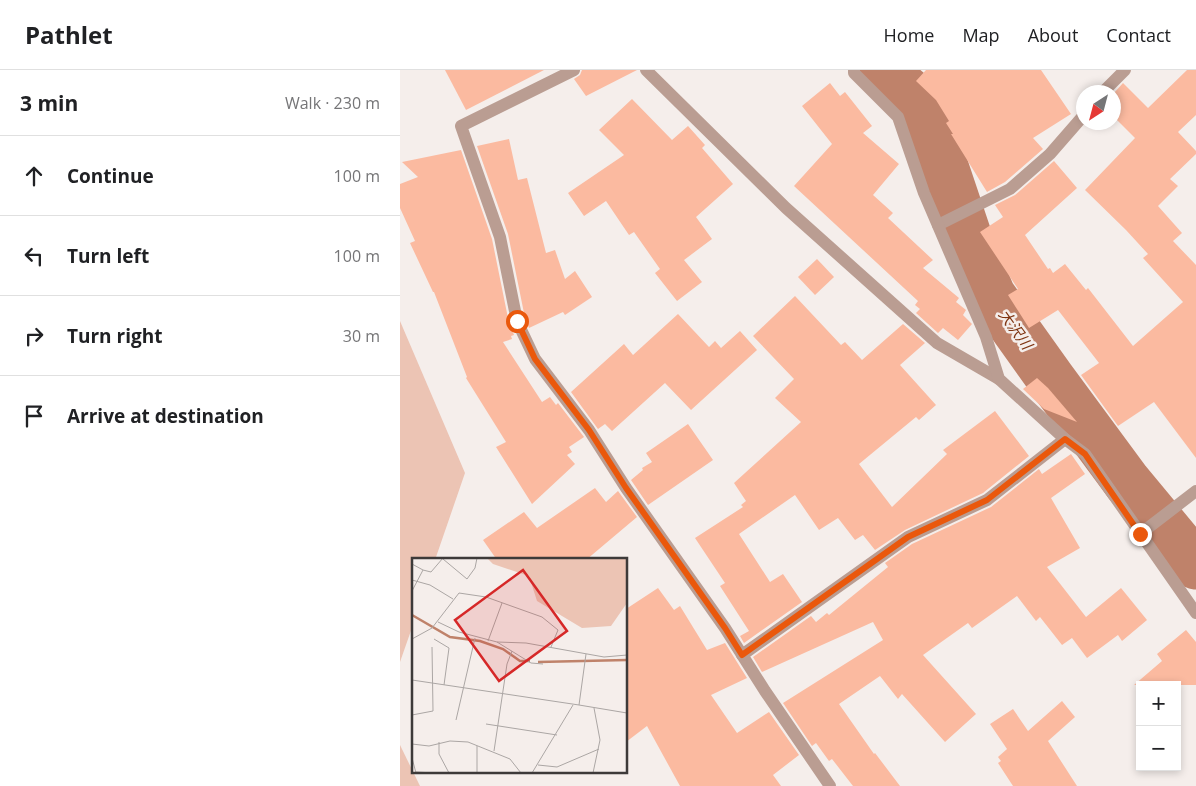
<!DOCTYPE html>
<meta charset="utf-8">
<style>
body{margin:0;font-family:"Open Sans","Noto Sans JP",sans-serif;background:#f6f6f6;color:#202124}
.controls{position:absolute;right:15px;bottom:15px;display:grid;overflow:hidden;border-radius:0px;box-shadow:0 2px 8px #0003}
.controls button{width:45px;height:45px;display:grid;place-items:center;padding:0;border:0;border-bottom:1px solid #e0e0e0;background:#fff;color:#202124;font:25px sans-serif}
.compass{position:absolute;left:676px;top:15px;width:45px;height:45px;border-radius:50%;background:#fff;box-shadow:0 2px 8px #0003;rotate:216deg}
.stop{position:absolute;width:15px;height:15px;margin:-11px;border:4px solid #ea580c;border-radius:50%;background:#fff}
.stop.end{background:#ea580c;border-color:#fff;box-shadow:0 1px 5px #0008}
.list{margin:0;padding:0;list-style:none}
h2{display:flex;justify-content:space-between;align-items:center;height:65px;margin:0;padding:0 20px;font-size:21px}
h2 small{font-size:16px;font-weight:400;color:#757577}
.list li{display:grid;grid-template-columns:32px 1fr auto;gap:15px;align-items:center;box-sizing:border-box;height:80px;padding:0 20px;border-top:1px solid #e0e0e0}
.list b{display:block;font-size:19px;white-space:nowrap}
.list em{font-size:16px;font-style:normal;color:#757577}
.icon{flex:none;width:28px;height:28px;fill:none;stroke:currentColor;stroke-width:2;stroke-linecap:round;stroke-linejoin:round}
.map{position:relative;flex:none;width:796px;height:716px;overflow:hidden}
header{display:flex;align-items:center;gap:30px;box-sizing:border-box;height:70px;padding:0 25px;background:#fff;border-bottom:1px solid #e0e0e0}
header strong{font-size:24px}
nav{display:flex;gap:28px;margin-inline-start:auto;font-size:18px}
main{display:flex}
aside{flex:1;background:#fff}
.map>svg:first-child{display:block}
.green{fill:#ecc4b4}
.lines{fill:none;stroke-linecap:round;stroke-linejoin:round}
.river{stroke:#bf826a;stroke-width:49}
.building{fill:#fbbaa0}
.lane{stroke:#ba9d92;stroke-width:12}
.street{stroke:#ba9d92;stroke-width:12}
.route{stroke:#ea580c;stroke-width:6}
.labels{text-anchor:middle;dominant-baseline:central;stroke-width:5;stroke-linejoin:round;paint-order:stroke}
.water-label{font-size:15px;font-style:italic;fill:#7f3411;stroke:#f5eeeb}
.inset-river{fill:none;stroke:#bf826a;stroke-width:2.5}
.inset-road{fill:none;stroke:#aba6a4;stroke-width:1}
.view{fill:#d62828;fill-opacity:0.15;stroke:#d62828;stroke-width:2.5}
.inset-edge{fill:none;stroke:#3d3a39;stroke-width:2.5}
</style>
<header>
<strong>Pathlet</strong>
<nav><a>Home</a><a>Map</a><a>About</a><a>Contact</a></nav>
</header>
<main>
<aside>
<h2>3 min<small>Walk · 230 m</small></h2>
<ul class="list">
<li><svg class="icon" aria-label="ahead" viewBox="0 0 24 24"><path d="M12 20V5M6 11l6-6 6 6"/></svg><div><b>Continue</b></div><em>100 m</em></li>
<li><svg class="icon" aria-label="left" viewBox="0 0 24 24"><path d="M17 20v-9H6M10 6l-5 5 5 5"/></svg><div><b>Turn left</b></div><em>100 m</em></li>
<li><svg class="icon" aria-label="right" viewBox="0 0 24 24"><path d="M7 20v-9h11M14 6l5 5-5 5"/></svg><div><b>Turn right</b></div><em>30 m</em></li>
<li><svg class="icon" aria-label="arrive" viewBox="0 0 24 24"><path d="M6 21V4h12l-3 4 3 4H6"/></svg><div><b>Arrive at destination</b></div></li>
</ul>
</aside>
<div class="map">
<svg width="796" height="716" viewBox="0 0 796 716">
<rect width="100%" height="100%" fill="#f5eeeb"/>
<g class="green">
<polygon points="0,251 65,403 35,490 14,490 14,552 0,592"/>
<polygon points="0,675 20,716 0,716"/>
</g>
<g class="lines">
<polyline class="river" points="482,0 523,34 571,177 591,225 651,309 727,412 796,495"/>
</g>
<g class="building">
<polygon points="45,0 144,0 66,40"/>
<polygon points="182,0 237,0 186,26 174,9 180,5"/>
<polygon points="526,0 641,0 671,44 633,68 643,79 605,112 587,122 551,64 553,64 546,53 549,51 536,30 516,11"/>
<polygon points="787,0 796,0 796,45 778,62 796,81 796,84 770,109 778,116 758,136 782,163 773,171 796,195 796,388 754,332 718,356 681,305 699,293 658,240 629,258 608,225 618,219 580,162 603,147 595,135 615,125 654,91 677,118 625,165 648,199 650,198 653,203 665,194 686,220 688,218 733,276 783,232 743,188 748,184 726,160 685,120 735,68 714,47 714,23 723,13 748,38"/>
<polygon points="430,13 440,26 445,22 472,56 463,63 499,94 473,125 493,143 488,148 533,190 523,198 559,228 556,232 566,240 563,245 572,254 558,270 543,258 538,263 516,243 520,239 515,235 518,231 394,116 432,74 402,36"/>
<polygon points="232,29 272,70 288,56 305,75 302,78 333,114 296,147 312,169 284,190 302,212 277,231 255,203 260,199 234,162 229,165 206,131 184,146 168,123 224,85 199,60"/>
<polygon points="109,69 118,110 127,108 146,183 155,180 165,209 175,201 192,227 165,245 163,242 129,258 125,248 108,164 77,76"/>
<polygon points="61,80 92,169 109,253 114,265 111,266 112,269 103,272 142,332 150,327 156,335 158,333 184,367 169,377 172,382 167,385 175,394 132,434 96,377 106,372 66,308 67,307 34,222 33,222 10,173 15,171 0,138 0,114 18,107 2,92"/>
<polygon points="417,189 434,207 415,225 398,207"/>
<polygon points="395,226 441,275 445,272 462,290 503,254 525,273 500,295 536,335 519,350 516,347 459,394 492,437 547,384 543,380 595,341 629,386 583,423 505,460 475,480 463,465 455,470 438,448 419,460 395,425 339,464 370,512 383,504 402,532 344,573 340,566 349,561 320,516 325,513 295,468 343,437 341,435 346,431 334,413 401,352 375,328 394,309 353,266"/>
<polygon points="278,244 309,277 315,271 321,278 340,261 357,280 291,340 265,313 212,361 205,354 198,359 171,322 224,274 233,285"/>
<polygon points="637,308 648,318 677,352 644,339 623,319"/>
<polygon points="288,354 313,390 248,435 231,410 243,400 242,398 252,392 246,383"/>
<polygon points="671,384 685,404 651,428 680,478 647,497 686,547 721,518 747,550 722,571 718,565 687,588 672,568 662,575 640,547 636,551 617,526 572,558 568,553 523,585 576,644 545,672 502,624 498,629 480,606 439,634 474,684 475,683 500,716 453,716 432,689 429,691 416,673 412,676 383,633 483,570 473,552 362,602 353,587 411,546 416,552 427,543 429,545 488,497 485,493 512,474 591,437 639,399 642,404"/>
<polygon points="195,418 206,432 218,421 237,447 186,490 97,490 83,470 124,442 137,458"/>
<polygon points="258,518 274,540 280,536 307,580 325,573 347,608 311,625 337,663 369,642 399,685 373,705 381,716 280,716 247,656 226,672 226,539"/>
<polygon points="786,560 796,572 796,615 734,615 762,591 757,584"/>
<polygon points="662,631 675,647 648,671 677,716 613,716 598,693 601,691 598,687 607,679 590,654 613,639 628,661"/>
</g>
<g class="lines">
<g class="lane">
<polyline points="703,22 725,0"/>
<polyline points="538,155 610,119 650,84 684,45"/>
<polyline points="740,464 796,421"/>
</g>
<g class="street">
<polyline points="174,0 61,56 100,167 117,251 135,289 189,360 226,418 325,558 365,621 430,716"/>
<polyline points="246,0 386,138 537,273 599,309"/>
<polyline points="454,0 454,3 498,47 524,123 586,267 599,309 665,369 685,384 796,543"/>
<polyline points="342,585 508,467 587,430 665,369"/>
</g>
</g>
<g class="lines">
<polyline class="route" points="117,251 135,289 189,360 226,418 325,558 342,585 508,467 587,430 665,369 685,384 740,464"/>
</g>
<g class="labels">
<g class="water-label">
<text transform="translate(616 259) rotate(54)">大沢川</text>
</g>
</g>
<g transform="translate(12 488)">
<rect width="215" height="215" fill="#f5eeeb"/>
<path d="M75,0H215V45L199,68L170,70L125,43L117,18L81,6Z" fill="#ecc4b4"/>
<path class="inset-river" d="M0,57L38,79L68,83L91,91L108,103H118M126,104L215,102"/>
<path class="inset-road" d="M31,1L55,21L63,10L65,0M0,6L11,12L0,33M11,12L19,14L31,0M0,22L18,27L41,41M26,64L47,74L85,84L119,105L131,106M0,81L20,70L47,35L74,39L130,59L146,72L139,89M22,81L37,90L32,127M76,83L90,45M85,84L114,85L192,99L215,97M0,122L167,147L174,96M167,147L215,155M0,157L21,153L20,89M44,162L63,80M74,166L145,177M27,184V196L37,215M0,186L17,188L38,183L56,184L98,201L109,215M82,193L95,106L100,93M0,200L4,215M126,207L145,209L187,191M4,214L22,215M65,215V188M120,215L161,147M181,215L188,182L182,150"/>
<path class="view" d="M111,12L155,73L87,123L43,62Z"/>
<rect width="215" height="215" class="inset-edge"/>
</g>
</svg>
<div class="controls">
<button>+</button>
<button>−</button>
</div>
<svg class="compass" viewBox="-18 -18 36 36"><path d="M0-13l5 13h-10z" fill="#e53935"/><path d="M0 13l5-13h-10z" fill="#757577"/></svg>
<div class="stop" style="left:117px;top:251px"></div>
<div class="stop end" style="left:740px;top:464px"></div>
</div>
</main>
